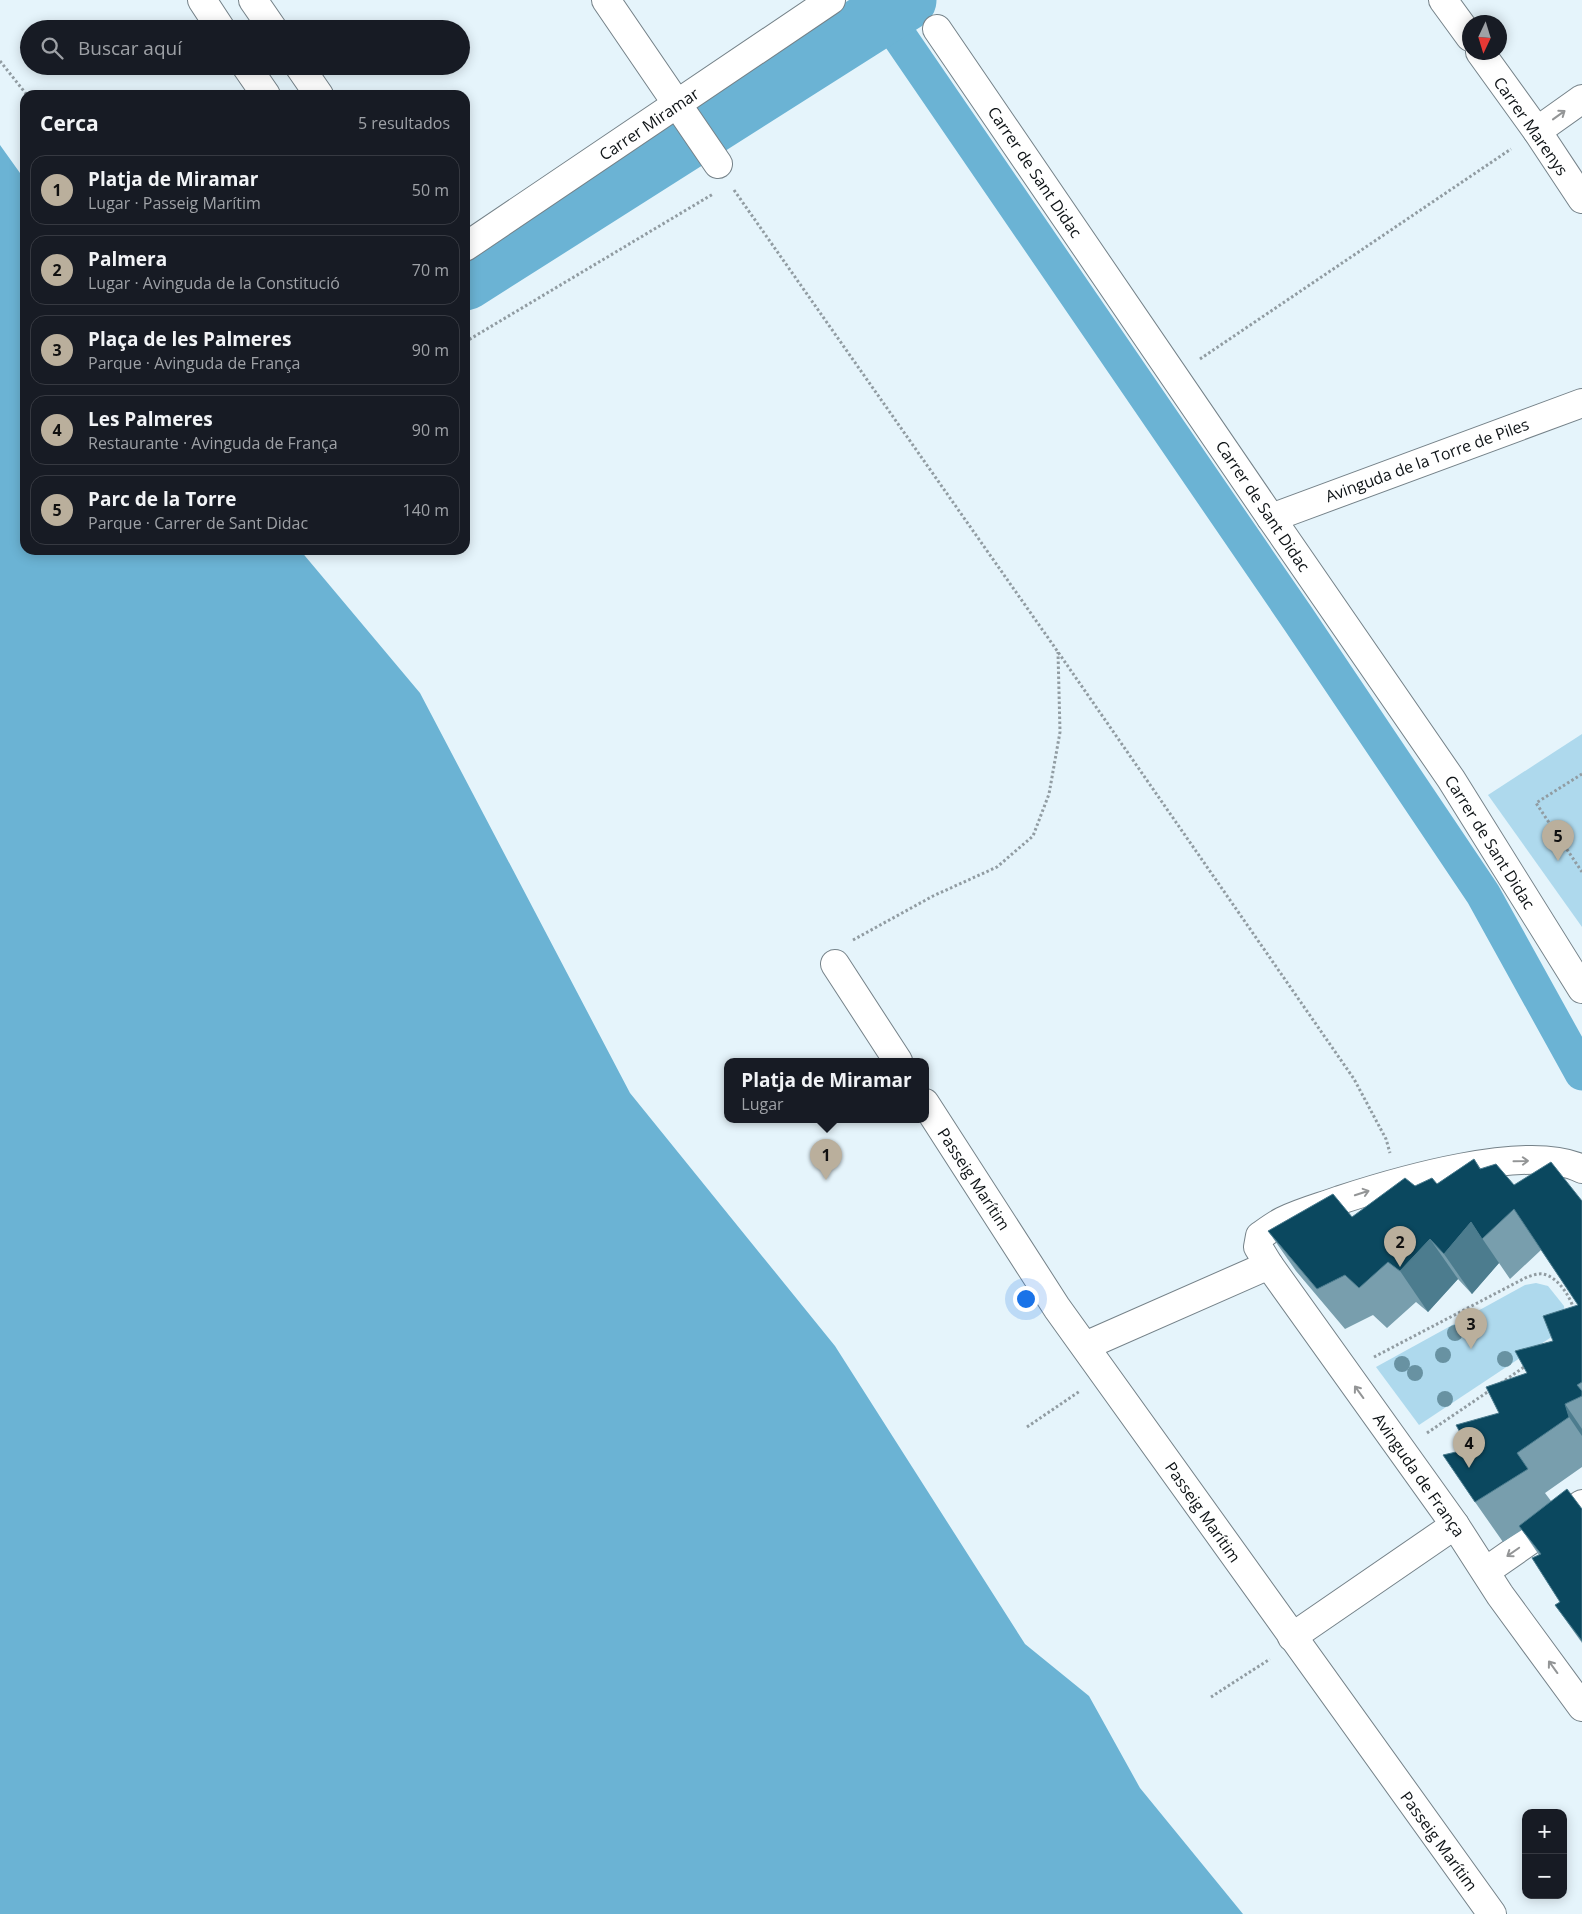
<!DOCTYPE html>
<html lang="es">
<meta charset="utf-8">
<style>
body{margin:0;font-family:"Open Sans",sans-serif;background:#242831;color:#f1f3f6}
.controls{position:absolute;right:15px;bottom:15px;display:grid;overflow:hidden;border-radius:10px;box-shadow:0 2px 12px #0003}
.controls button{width:45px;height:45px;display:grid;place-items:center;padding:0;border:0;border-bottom:1px solid #363941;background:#171b24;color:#f1f3f6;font:25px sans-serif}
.compass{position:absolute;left:1462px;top:15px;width:45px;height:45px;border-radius:50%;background:#171b24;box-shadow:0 2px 12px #0003;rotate:184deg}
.you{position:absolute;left:1025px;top:1298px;width:18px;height:18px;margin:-12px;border:4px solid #fff;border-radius:50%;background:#1a73e8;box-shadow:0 0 0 8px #1a73e833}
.badge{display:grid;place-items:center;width:32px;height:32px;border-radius:50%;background:#baaf9c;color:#111;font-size:16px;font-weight:700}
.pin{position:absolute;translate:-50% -41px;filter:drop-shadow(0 1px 2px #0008)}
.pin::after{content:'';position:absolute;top:26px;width:18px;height:15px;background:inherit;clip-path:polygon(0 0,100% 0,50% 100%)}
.popup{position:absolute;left:724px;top:1058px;width:205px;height:65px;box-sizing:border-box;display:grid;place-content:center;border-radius:10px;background:#171b24;filter:drop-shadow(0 1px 4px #0005);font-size:16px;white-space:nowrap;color:#9ea1a6}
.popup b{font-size:19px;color:#f1f3f6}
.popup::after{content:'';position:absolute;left:50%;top:100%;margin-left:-10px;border:10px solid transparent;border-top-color:#171b24}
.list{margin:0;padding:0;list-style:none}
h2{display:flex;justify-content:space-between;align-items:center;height:65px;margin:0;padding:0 20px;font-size:21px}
h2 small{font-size:16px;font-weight:400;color:#9ea1a6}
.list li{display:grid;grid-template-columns:32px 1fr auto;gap:15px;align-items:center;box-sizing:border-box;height:70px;margin:0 10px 10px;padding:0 10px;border:1px solid #363941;border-radius:15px}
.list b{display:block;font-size:19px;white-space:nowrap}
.list p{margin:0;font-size:16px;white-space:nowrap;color:#9ea1a6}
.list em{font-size:16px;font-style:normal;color:#9ea1a6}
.icon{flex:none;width:28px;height:28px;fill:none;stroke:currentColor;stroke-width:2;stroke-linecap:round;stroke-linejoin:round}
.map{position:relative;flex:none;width:1582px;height:1914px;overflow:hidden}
.search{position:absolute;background:#171b24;box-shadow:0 2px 12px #0003;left:20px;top:20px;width:450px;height:55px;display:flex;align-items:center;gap:12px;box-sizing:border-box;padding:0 18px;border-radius:28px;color:#9ea1a6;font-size:19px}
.panel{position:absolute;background:#171b24;box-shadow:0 2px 12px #0003;left:20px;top:90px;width:450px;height:465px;border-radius:15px}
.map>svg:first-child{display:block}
.green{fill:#aed9ed}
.water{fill:#6bb3d4}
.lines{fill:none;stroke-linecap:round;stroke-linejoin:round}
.canal{stroke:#6bb3d4;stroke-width:35}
.river{stroke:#6bb3d4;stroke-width:61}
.street-casing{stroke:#758289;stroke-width:30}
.path{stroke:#919ca2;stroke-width:3;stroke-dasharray:2.5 2.5;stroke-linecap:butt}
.street{stroke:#fff;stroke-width:28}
.tree{fill:#6892a2}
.wall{fill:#789ead}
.shaded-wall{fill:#4c7c8e}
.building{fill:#0b485f;stroke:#4c7c8e}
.oneway{stroke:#939596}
.labels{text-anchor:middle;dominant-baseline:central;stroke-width:5;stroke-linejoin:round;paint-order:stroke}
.street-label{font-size:16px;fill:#0e1316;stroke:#fff}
</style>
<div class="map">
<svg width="1582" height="1914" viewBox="0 0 1582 1914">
<rect width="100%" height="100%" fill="#e5f4fb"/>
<g class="green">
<polygon points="1582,734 1582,927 1488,795"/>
<polygon points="1536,1283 1548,1286 1564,1306 1565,1320 1559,1332 1419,1425 1376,1367 1525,1285"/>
</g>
<polygon class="water" points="0,145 25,180 25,550 300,550 420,693 630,1093 835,1346 1025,1644 1089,1696 1140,1788 1243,1914 0,1914"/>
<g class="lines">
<polyline class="canal" points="884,14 1299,620 1483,894 1582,1073"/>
<polyline class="river" points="465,280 906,0"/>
<defs>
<g id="street">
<polyline points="202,0 221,29"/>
<polyline points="253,0 273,29"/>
<polyline points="606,0 718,164"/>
<polyline points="1443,0 1470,37"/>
<polyline points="937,29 1271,518 1451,779 1582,989"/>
<polyline points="1480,52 1537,131 1582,199"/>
<polyline points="246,66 266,95"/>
<polyline points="299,66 319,95"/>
<polyline points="1537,131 1582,99"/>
<polyline points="465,247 831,0"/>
<polyline points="1271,518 1582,403"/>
<polyline points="835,964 898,1061"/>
<polyline points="925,1103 1057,1308 1492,1914"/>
<path d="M1582,1169C1529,1142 1395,1182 1340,1200C1321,1207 1301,1212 1283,1221C1275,1225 1267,1231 1260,1236L1258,1247L1269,1265L1455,1525L1500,1595L1582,1707"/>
<polyline points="1085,1346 1269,1265"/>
<polyline points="1486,1571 1582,1504"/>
<polyline points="1292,1637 1455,1525"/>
</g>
</defs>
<use href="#street" class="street-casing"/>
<g class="path">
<polyline points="0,61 27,95"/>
<polyline points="734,190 1058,652 1354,1079 1386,1139 1390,1153"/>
<polyline points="465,342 713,194"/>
<polyline points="1200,359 1511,149"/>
<polyline points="1582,774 1536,803 1582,872"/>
<polyline points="853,940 933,896 997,867 1033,836 1049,794 1060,732 1058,652"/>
<path d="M1374,1357L1527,1277C1531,1276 1538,1273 1543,1274C1558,1277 1570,1296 1574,1310"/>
<polyline points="1501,1383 1527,1365"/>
<polyline points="1027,1427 1080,1391"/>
<polyline points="1427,1433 1492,1389"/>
<polyline points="1211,1697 1270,1659"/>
</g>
<use href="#street" class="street"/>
</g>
<g class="tree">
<circle cx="1455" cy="1333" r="8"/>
<circle cx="1443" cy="1355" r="8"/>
<circle cx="1505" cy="1359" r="8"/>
<circle cx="1402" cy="1364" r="8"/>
<circle cx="1415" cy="1373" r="8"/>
<circle cx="1445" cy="1399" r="8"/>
</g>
<polygon class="wall" points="1474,1159 1481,1169 1514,1185 1582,1201 1582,1467 1545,1493 1551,1501 1582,1509 1582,1643 1555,1605 1560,1602 1539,1555 1522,1530 1503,1542 1475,1502 1469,1449 1499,1413 1527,1373 1553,1341 1578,1305 1541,1250 1510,1279 1499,1263 1472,1294 1458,1279 1428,1312 1416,1302 1387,1328 1373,1315 1345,1329 1296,1271 1268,1231 1352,1217 1415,1186 1437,1184"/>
<g class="shaded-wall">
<polygon points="1471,1222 1499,1263 1472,1294 1444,1254"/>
<polygon points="1430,1239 1458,1279 1428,1312 1400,1271"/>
<polygon points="1565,1404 1582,1429 1582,1436 1569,1417"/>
</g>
<g class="building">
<polygon points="1474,1159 1480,1169 1496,1164 1514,1185 1551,1162 1582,1201 1582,1382 1577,1385 1582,1391 1582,1396 1565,1404 1569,1417 1517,1453 1528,1469 1475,1502 1443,1455 1469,1449 1456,1425 1499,1413 1486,1387 1527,1373 1515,1351 1553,1341 1543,1316 1578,1305 1514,1209 1482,1239 1471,1222 1444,1254 1430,1239 1400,1271 1388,1262 1359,1288 1345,1275 1317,1289 1268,1231 1333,1194 1352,1217 1405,1178 1415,1186 1432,1178 1437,1184"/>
<polygon points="1567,1489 1582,1509 1582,1641 1555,1605 1560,1602 1532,1558 1541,1554 1519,1526"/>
</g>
<defs><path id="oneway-shaft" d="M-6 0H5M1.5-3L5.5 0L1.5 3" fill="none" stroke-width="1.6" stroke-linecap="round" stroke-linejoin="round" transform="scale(1.25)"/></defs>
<g class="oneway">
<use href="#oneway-shaft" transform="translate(1559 115) rotate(-36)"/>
<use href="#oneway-shaft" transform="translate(1521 1161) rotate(-1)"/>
<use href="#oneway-shaft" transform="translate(1362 1193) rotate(-18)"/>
<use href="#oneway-shaft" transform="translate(1359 1392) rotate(-126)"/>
<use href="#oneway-shaft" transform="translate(1513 1552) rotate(145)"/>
<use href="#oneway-shaft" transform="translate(1553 1667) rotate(-126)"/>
</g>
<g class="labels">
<g class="street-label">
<text transform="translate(649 124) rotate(-34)">Carrer Miramar</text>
<text transform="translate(1531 126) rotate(55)">Carrer Marenys</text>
<text transform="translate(1035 172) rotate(56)">Carrer de Sant Didac</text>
<text transform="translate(1427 460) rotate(-20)">Avinguda de la Torre de Piles</text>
<text transform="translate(1263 506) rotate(56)">Carrer de Sant Didac</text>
<text transform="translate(1490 842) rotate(58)">Carrer de Sant Didac</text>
<text transform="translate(974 1179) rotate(57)">Passeig Marítim</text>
<text transform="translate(1419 1475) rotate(55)">Avinguda de França</text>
<text transform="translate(1203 1512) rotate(55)">Passeig Marítim</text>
<text transform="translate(1439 1841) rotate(54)">Passeig Marítim</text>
</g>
</g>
</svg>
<div class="controls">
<button>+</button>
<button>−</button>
</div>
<svg class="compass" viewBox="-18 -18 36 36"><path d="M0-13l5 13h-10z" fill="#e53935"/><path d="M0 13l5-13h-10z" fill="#9ea1a6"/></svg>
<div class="you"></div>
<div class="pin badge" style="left:826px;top:1180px">1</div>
<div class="popup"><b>Platja de Miramar</b>Lugar</div>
<div class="pin badge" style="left:1400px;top:1267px">2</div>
<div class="pin badge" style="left:1471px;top:1349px">3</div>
<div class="pin badge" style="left:1469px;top:1468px">4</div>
<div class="pin badge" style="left:1558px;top:861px">5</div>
<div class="search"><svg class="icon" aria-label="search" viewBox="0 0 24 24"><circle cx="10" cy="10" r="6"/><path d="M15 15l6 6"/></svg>Buscar aquí</div>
<section class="panel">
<h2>Cerca<small>5 resultados</small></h2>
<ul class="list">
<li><span class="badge">1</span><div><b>Platja de Miramar</b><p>Lugar · Passeig Marítim</p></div><em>50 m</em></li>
<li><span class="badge">2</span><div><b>Palmera</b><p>Lugar · Avinguda de la Constitució</p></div><em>70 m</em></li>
<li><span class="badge">3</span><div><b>Plaça de les Palmeres</b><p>Parque · Avinguda de França</p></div><em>90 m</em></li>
<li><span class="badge">4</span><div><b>Les Palmeres</b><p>Restaurante · Avinguda de França</p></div><em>90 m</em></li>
<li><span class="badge">5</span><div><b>Parc de la Torre</b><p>Parque · Carrer de Sant Didac</p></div><em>140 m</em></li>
</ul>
</section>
</div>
